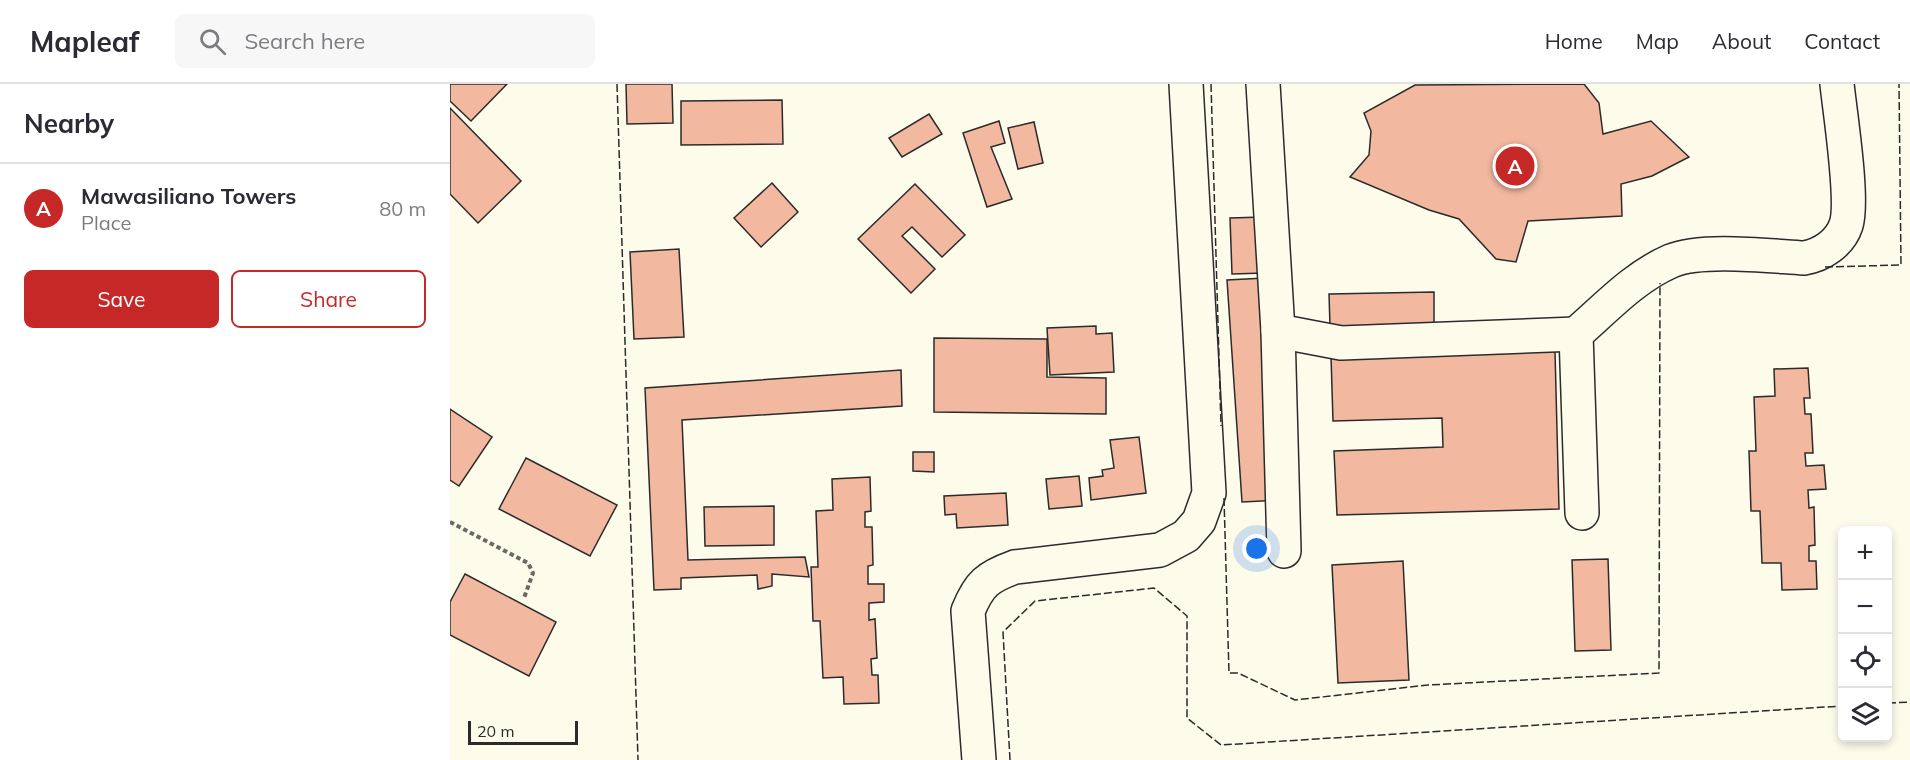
<!DOCTYPE html>
<meta charset="utf-8">
<style>
body{margin:0;font-family:Mulish,sans-serif;background:#f7f7f7;color:#2b2b33}
.controls{position:absolute;right:18px;bottom:18px;display:grid;overflow:hidden;border-radius:9px;box-shadow:0 3px 9px #0003}
.controls button{width:54px;height:54px;display:grid;place-items:center;padding:0;border:0;border-bottom:2px solid #e1e1e2;background:#fff;color:#2b2b33;font:30px sans-serif}
.scale{position:absolute;left:18px;bottom:15px;width:110px;box-sizing:border-box;padding-left:6px;border:3px solid #2b2b2b;border-top:0;font-size:16px;line-height:21px;white-space:nowrap;color:#2b2b2b;-webkit-text-stroke:4px #fdfbea;paint-order:stroke}
.you{position:absolute;left:807px;top:465px;width:21px;height:21px;margin:-15px;border:4px solid #fff;border-radius:50%;background:#1a73e8;box-shadow:0 0 0 9px #1a73e833}
.badge{display:grid;place-items:center;width:39px;height:39px;border-radius:50%;background:#c62828;color:#fff;font-size:20px;font-weight:700}
.pin{position:absolute;translate:-50% -50%;border:3px solid #fff;box-shadow:0 2px 6px #0006}
.list{margin:0;padding:0;list-style:none}
h2{display:flex;justify-content:space-between;align-items:center;height:78px;margin:0;padding:0 24px;font-size:26px}
h2 small{font-size:20px;font-weight:400;color:#7c7c81}
.list li{display:grid;grid-template-columns:39px 1fr auto;gap:18px;align-items:center;box-sizing:border-box;height:90px;padding:0 24px;border-top:2px solid #e1e1e2}
.list b{display:block;font-size:22px;white-space:nowrap}
.list p{margin:0;font-size:20px;white-space:nowrap;color:#7c7c81}
.list em{font-size:20px;font-style:normal;color:#7c7c81}
.actions{display:flex;gap:12px;padding:18px 24px}
.actions a{flex:1;padding:14px 0;border:2px solid #c62828;border-radius:9px;text-align:center;font-size:21px;color:#c62828}
.actions .main{background:#c62828;color:#fff}
.icon{flex:none;width:33px;height:33px;fill:none;stroke:currentColor;stroke-width:2;stroke-linecap:round;stroke-linejoin:round}
.map{position:relative;flex:none;width:1460px;height:676px;overflow:hidden}
header{display:flex;align-items:center;gap:36px;box-sizing:border-box;height:84px;padding:0 30px;background:#fff;border-bottom:2px solid #e1e1e2}
header strong{font-size:28px}
nav{display:flex;gap:33px;margin-inline-start:auto;font-size:21px}
.search{width:420px;height:54px;background:#f7f7f7;display:flex;align-items:center;gap:15px;box-sizing:border-box;padding:0 21px;border-radius:9px;color:#7c7c81;font-size:22px}
main{display:flex}
aside{flex:1;background:#fff}
.map>svg:first-child{display:block}
.building{fill:#f2b8a0;stroke:#2b2b2b;stroke-width:1.5}
.lines{fill:none;stroke-linecap:round;stroke-linejoin:round}
.minor-casing{stroke:#2b2b2b;stroke-width:36}
.path{stroke:#6a6964;stroke-width:4;stroke-dasharray:4.5 3;stroke-linecap:butt}
.minor{stroke:#fdfbea;stroke-width:33}
.fence{stroke:#2b2b2b;stroke-width:1.5;stroke-dasharray:8 3;stroke-linecap:butt}
</style>
<header>
<strong>Mapleaf</strong>
<div class="search"><svg class="icon" aria-label="search" viewBox="0 0 24 24"><circle cx="10" cy="10" r="6"/><path d="M15 15l6 6"/></svg>Search here</div>
<nav><a>Home</a><a>Map</a><a>About</a><a>Contact</a></nav>
</header>
<main>
<aside>
<h2>Nearby<small></small></h2>
<ul class="list">
<li><span class="badge">A</span><div><b>Mawasiliano Towers</b><p>Place</p></div><em>80 m</em></li>
</ul>
<div class="actions"><a class="main">Save</a><a>Share</a></div>
</aside>
<div class="map">
<svg width="1460" height="676" viewBox="0 0 1460 676">
<rect width="100%" height="100%" fill="#fdfbea"/>
<g class="building">
<polygon points="0,0 57,0 21,37 0,17"/>
<polygon points="176,0 222,0 223,39 177,40"/>
<polygon points="1134,0 1149,19 1153,50 1201,37 1239,73 1202,92 1171,100 1172,132 1078,137 1066,178 1046,175 1009,135 979,126 900,93 919,71 921,47 914,29 965,1"/>
<polygon points="332,16 333,60 231,61 231,17"/>
<polygon points="0,24 71,97 28,139 0,110"/>
<polygon points="479,30 492,50 452,73 439,54"/>
<polygon points="549,37 555,59 541,63 562,115 537,123 513,49"/>
<polygon points="584,38 593,79 568,85 558,44"/>
<polygon points="322,99 348,128 311,163 284,134"/>
<polygon points="465,100 515,151 492,173 462,143 452,152 485,185 461,209 408,155"/>
<polygon points="812,133 814,189 782,190 780,134"/>
<polygon points="229,165 234,253 184,255 180,168"/>
<polygon points="815,194 831,416 792,418 777,196"/>
<polygon points="984,208 984,241 880,242 879,210"/>
<polygon points="646,242 646,250 662,249 664,288 600,291 597,244"/>
<polygon points="484,254 597,255 597,293 656,294 656,330 484,328"/>
<polygon points="1105,267 1109,425 887,431 884,367 993,363 992,334 883,337 881,272"/>
<polygon points="1358,284 1360,314 1354,314 1355,330 1361,330 1363,369 1355,369 1356,382 1374,381 1376,405 1358,406 1359,424 1364,423 1365,461 1359,462 1359,477 1366,477 1367,505 1332,506 1331,479 1312,479 1310,427 1301,427 1299,367 1306,367 1304,313 1325,312 1324,285"/>
<polygon points="451,286 452,322 232,336 238,476 355,473 359,493 322,490 322,502 308,505 307,491 231,494 231,505 204,506 195,304"/>
<polygon points="0,325 42,353 9,402 0,396"/>
<polygon points="689,353 696,409 641,416 639,394 653,392 652,386 664,384 660,356"/>
<polygon points="463,368 484,368 484,388 463,387"/>
<polygon points="76,374 167,421 140,472 49,425"/>
<polygon points="629,392 632,422 599,425 596,395"/>
<polygon points="420,393 421,427 415,428 415,443 422,443 423,481 418,482 418,500 434,500 434,518 419,519 419,536 425,535 427,574 421,575 422,591 428,591 429,619 394,620 393,593 373,594 370,537 363,537 361,483 368,483 366,427 383,426 382,395"/>
<polygon points="556,409 558,441 507,444 506,430 495,431 494,412"/>
<polygon points="324,422 324,461 255,462 254,423"/>
<polygon points="1158,475 1161,566 1125,567 1122,476"/>
<polygon points="953,477 959,596 888,599 882,481"/>
<polygon points="15,490 106,538 79,592 0,551 0,518"/>
</g>
<g class="lines">
<defs>
<g id="minor">
<polyline points="813,0 828,247 834,467"/>
<polyline points="828,247 891,259 1126,250"/>
<path d="M1132,429L1126,250C1156,224 1184,193 1221,177C1252,164 1319,172 1354,174C1372,171 1390,159 1396,141C1404,117 1390,29 1387,0"/>
<path d="M529,676L518,527C529,500 537,493 565,483L710,466L736,452L749,437L759,409L736,0"/>
</g>
</defs>
<use href="#minor" class="minor-casing"/>
<polyline class="path" points="0,438 78,479 83,489 74,514"/>
<use href="#minor" class="minor"/>
<g class="fence">
<polyline points="167,0 188,676"/>
<polyline points="761,0 771,342"/>
<polyline points="1375,183 1451,181 1449,0"/>
<polyline points="774,414 779,589 788,589 845,616 978,601 1209,589 1210,199"/>
<polyline points="1438,619 1460,618"/>
<polyline points="560,676 553,548 585,517 704,504 737,532 737,634 771,661 1392,622"/>
</g>
</g>
</svg>
<div class="controls">
<button>+</button>
<button>−</button>
<button><svg class="icon" aria-label="locate" viewBox="0 0 24 24"><circle cx="12" cy="12" r="6"/><path d="M12 2v4M12 18v4M2 12h4M18 12h4"/></svg></button>
<button><svg class="icon" aria-label="layers" viewBox="0 0 24 24"><path d="M12 4l9 5-9 5-9-5zM3 14l9 5 9-5"/></svg></button>
</div>
<div class="scale">20 m</div>
<div class="you"></div>
<div class="pin badge" style="left:1065px;top:82px">A</div>
</div>
</main>
